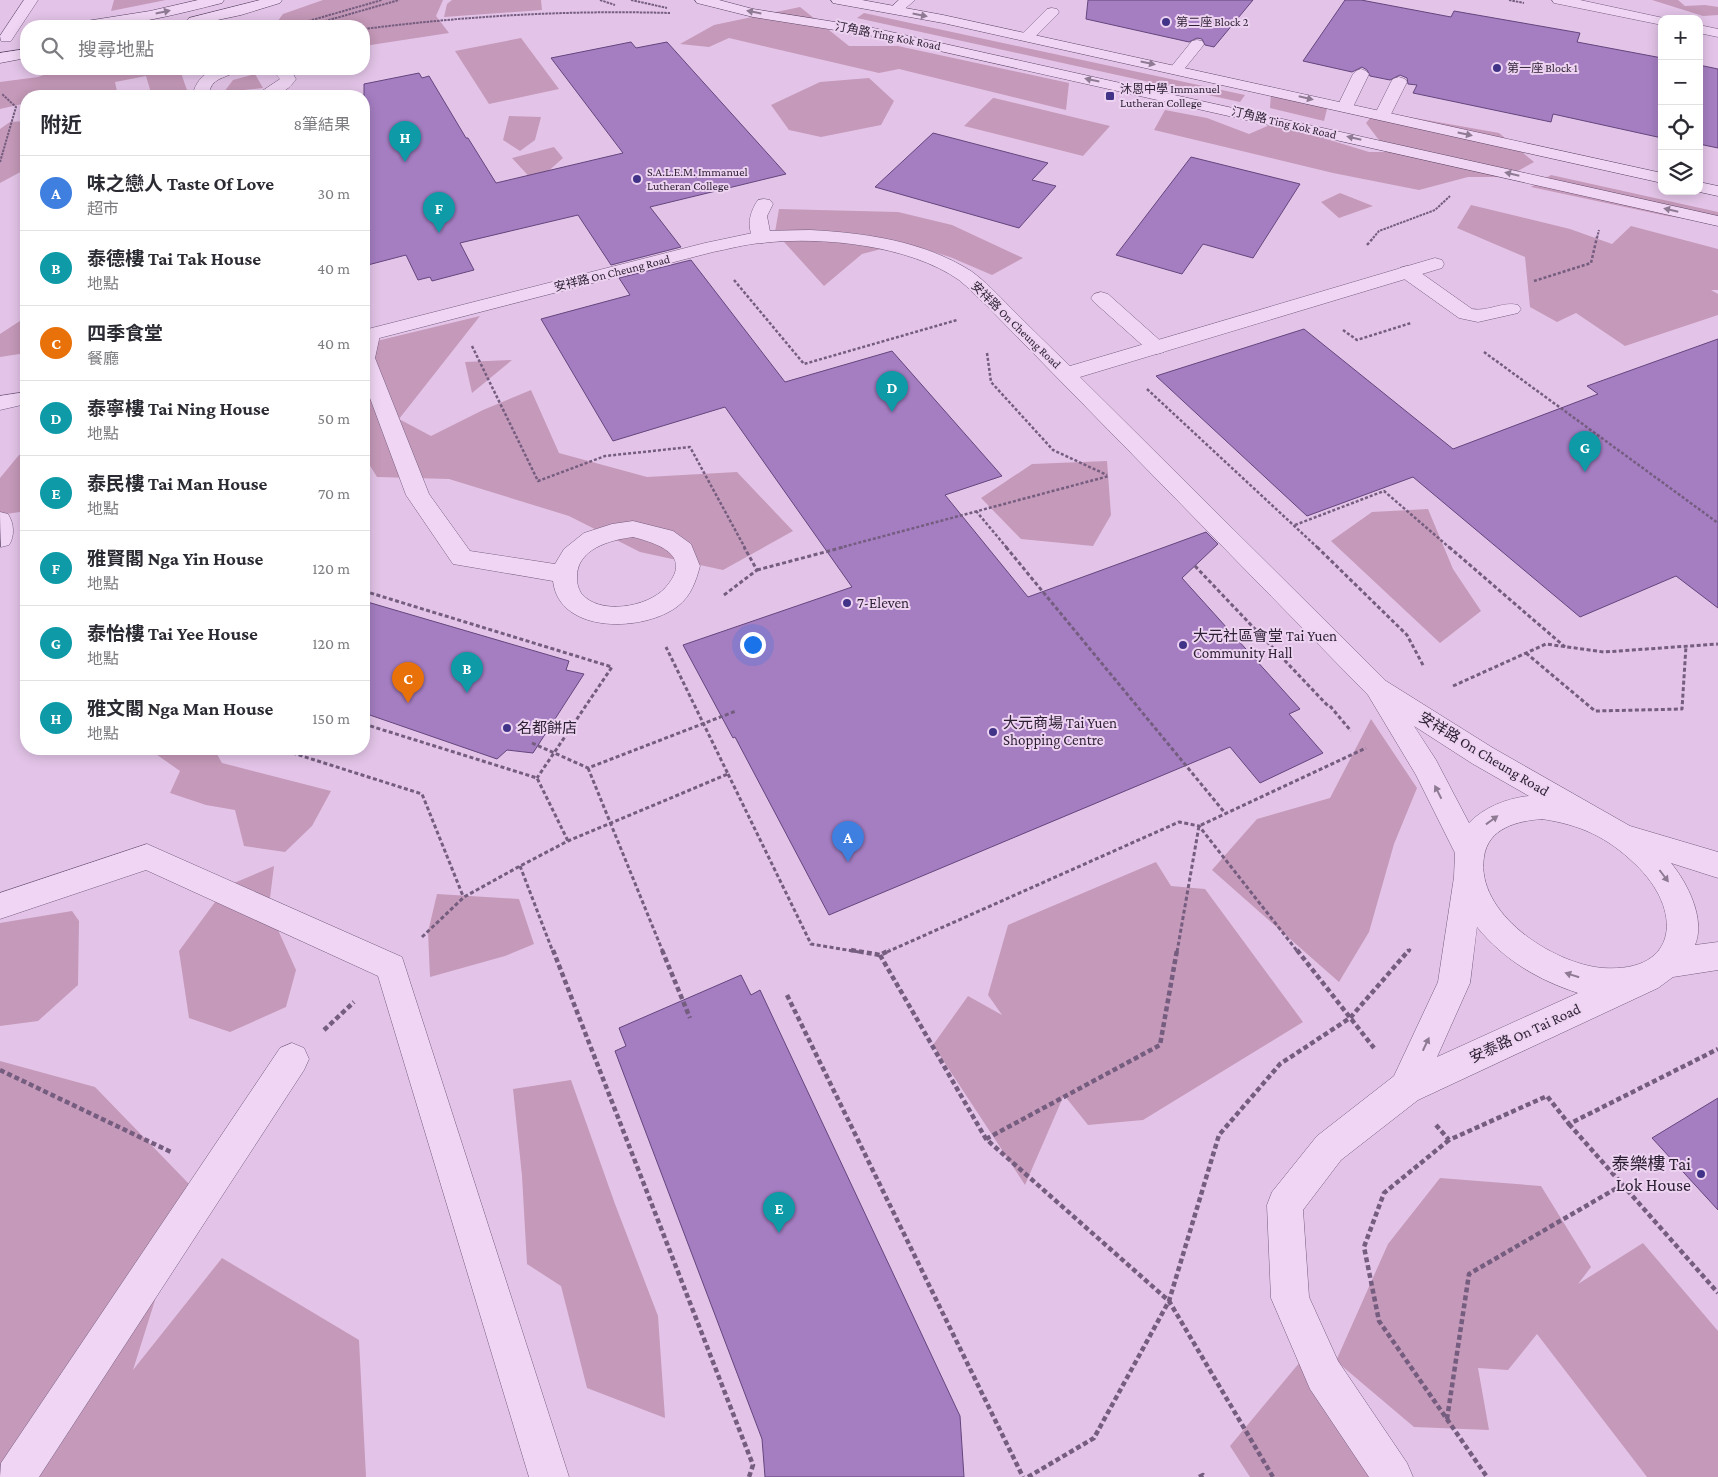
<!DOCTYPE html>
<html lang="zh-TW">
<meta charset="utf-8">
<style>
body{margin:0;font-family:"Crimson Pro","Noto Sans TC",serif;background:#f2f2f3;color:#2b2b33}
.controls{position:absolute;right:15px;top:15px;display:grid;overflow:hidden;border-radius:10px;box-shadow:0 2px 12px #0003}
.controls button{width:45px;height:45px;display:grid;place-items:center;padding:0;border:0;border-bottom:1px solid #e1e1e2;background:#fff;color:#2b2b33;font:25px sans-serif}
.you{position:absolute;left:752px;top:644px;width:18px;height:18px;margin:-12px;border:4px solid #fff;border-radius:50%;background:#1a73e8;box-shadow:0 0 0 8px #1a73e833}
.badge{display:grid;place-items:center;width:32px;height:32px;border-radius:50%;background:#d93025;color:#fff;font-size:16px;font-weight:700}
.pin{position:absolute;translate:-50% -41px;filter:drop-shadow(0 1px 2px #0008)}
.pin::after{content:'';position:absolute;top:26px;width:18px;height:15px;background:inherit;clip-path:polygon(0 0,100% 0,50% 100%)}
.list{margin:0;padding:0;list-style:none}
h2{display:flex;justify-content:space-between;align-items:center;height:65px;margin:0;padding:0 20px;font-size:21px}
h2 small{font-size:16px;font-weight:400;color:#7c7c81}
.list li{display:grid;grid-template-columns:32px 1fr auto;gap:15px;align-items:center;box-sizing:border-box;height:75px;padding:0 20px;border-top:1px solid #e1e1e2}
.list b{display:block;font-size:19px;white-space:nowrap}
.list p{margin:0;font-size:16px;white-space:nowrap;color:#7c7c81}
.list em{font-size:16px;font-style:normal;color:#7c7c81}
.icon{flex:none;width:28px;height:28px;fill:none;stroke:currentColor;stroke-width:2;stroke-linecap:round;stroke-linejoin:round}
.map{position:relative;flex:none;width:1718px;height:1477px;overflow:hidden}
.search{position:absolute;background:#fff;box-shadow:0 2px 12px #0003;left:20px;top:20px;width:350px;height:55px;display:flex;align-items:center;gap:12px;box-sizing:border-box;padding:0 18px;border-radius:20px;color:#7c7c81;font-size:19px}
.panel{position:absolute;background:#fff;box-shadow:0 2px 12px #0003;left:20px;top:90px;width:350px;height:665px;border-radius:20px}
.map>svg:first-child{display:block}
.green{fill:#c599b9}
.building{fill:#a57ec2;stroke:#64457d}
.lines{fill:none;stroke-linecap:round;stroke-linejoin:round}
.service-casing{stroke:#755d80;stroke-width:1}
.pedestrian-casing{stroke:#755d80;stroke-width:1}
.minor-casing{stroke:#755d80;stroke-width:1}
.secondary-casing{stroke:#574062;stroke-width:1}
.path-far3{stroke:#755d80;stroke-width:2;stroke-dasharray:2.5 1;stroke-linecap:butt}
.path-far2{stroke:#755d80;stroke-width:2.5;stroke-dasharray:3 2;stroke-linecap:butt}
.path-far1{stroke:#755d80;stroke-width:3;stroke-dasharray:4 2.5;stroke-linecap:butt}
.path{stroke:#755d80;stroke-width:4.5;stroke-dasharray:5 3;stroke-linecap:butt}
.service{fill:#f0d6f4;fill-rule:evenodd}
.pedestrian{fill:#f0d6f4;fill-rule:evenodd}
.minor{fill:#f0d6f4;fill-rule:evenodd}
.secondary{fill:#f0d6f4;fill-rule:evenodd}
.path-bridge-far1{stroke:#755d80;stroke-width:3;stroke-dasharray:4 2.5;stroke-linecap:butt}
.path-bridge{stroke:#755d80;stroke-width:4.5;stroke-dasharray:5 3;stroke-linecap:butt}
.oneway{fill:#8e7a93}
.poi-dot{fill:#413488;stroke:#edd3f1;stroke-width:2}
.labels{text-anchor:middle;dominant-baseline:central;stroke-width:4;stroke-linejoin:round;paint-order:stroke}
.far-poi-label{font-size:12px;fill:#2b1f32;stroke:#edd3f1;text-anchor:start}
.far-street-label{font-size:12px;fill:#2b1f32;stroke:#edd3f1}
.poi-label{font-size:15px;fill:#2b1f32;stroke:#edd3f1;text-anchor:start}
.street-label{font-size:15px;fill:#2b1f32;stroke:#edd3f1}
.near-poi-label{font-size:18px;fill:#2b1f32;stroke:#edd3f1;text-anchor:end}
</style>
<div class="map">
<svg width="1718" height="1477" viewBox="0 0 1718 1477">
<rect width="100%" height="100%" fill="#e3c4e8"/>
<g class="green">
<polygon points="114,0 166,0 111,11"/>
<polygon points="323,0 443,0 436,16 449,33 364,46 364,26 274,26 283,14"/>
<polygon points="452,0 541,0 542,10 444,17 447,4"/>
<polygon points="1652,0 1678,0 1685,6 1705,5 1718,7 1718,15 1703,16"/>
<polygon points="800,7 849,46 898,46 1069,83 1066,110 899,69 879,73 729,38 709,47 680,44 714,25"/>
<polygon points="864,13 1245,95 1240,102 857,18"/>
<polygon points="521,38 559,89 489,104 455,51"/>
<polygon points="61,69 186,69 180,70 189,96 152,96 146,76 115,82 118,96 26,96 26,103 0,109 0,82 38,77"/>
<polygon points="255,74 263,88 224,92 233,80"/>
<polygon points="869,78 894,101 881,125 821,137 789,130 771,105 820,82"/>
<polygon points="1271,93 1328,105 1324,121 1270,108"/>
<polygon points="993,98 994,98 1110,126 1083,156 964,126"/>
<polygon points="1165,110 1207,118 1249,134 1274,123 1369,152 1388,152 1366,123 1376,111 1499,133 1534,162 1507,177 1468,177 1419,190 1333,173 1154,130"/>
<polygon points="509,116 541,117 535,140 520,151 503,140"/>
<polygon points="26,121 26,169 0,183 0,129 10,122"/>
<polygon points="554,147 563,158 535,183 512,158"/>
<polygon points="1551,175 1718,212 1718,224 1667,216 1531,187"/>
<polygon points="1340,193 1373,206 1339,218 1321,202"/>
<polygon points="1471,205 1570,229 1612,244 1631,226 1718,249 1718,290 1711,290 1718,294 1718,315 1625,346 1576,313 1557,322 1530,307 1525,257 1457,228"/>
<polygon points="779,209 898,212 952,225 1023,258 992,275 950,257 904,243 862,254 824,286 775,232"/>
<polygon points="480,316 399,419 431,436 483,410 531,390 559,453 647,477 737,472 793,531 723,570 640,552 569,516 449,479 377,477 364,456 364,344"/>
<polygon points="26,317 26,353 0,357 0,334"/>
<polygon points="512,360 472,393 465,362"/>
<polygon points="26,453 26,511 0,515 0,478 19,455"/>
<polygon points="1107,461 1111,515 1093,546 1021,539 981,498 1032,464"/>
<polygon points="1428,509 1453,569 1481,611 1440,643 1331,541 1372,512"/>
<polygon points="1371,719 1417,788 1394,844 1369,932 1339,982 1212,870 1257,819 1330,798"/>
<polygon points="156,749 214,749 222,763 331,791 312,826 285,852 244,846 235,810 206,805 170,793 180,771 153,752"/>
<polygon points="1156,862 1171,886 1205,889 1303,1022 1143,1120 1088,1125 1064,1095 1025,1185 933,1045 968,996 1002,1015 988,995 1008,925"/>
<polygon points="274,866 270,898 274,921 296,970 286,1007 230,1032 189,1018 179,951 218,898 234,883"/>
<polygon points="437,894 519,899 534,944 505,956 430,977 428,932"/>
<polygon points="72,911 79,921 78,985 38,1021 0,1026 0,923"/>
<polygon points="0,1061 95,1087 191,1186 133,1370 222,1258 359,1340 366,1477 0,1477"/>
<polygon points="571,1080 615,1204 658,1316 665,1418 587,1388 561,1286 527,1264 522,1176 513,1089"/>
<polygon points="1440,1178 1541,1186 1591,1267 1578,1284 1643,1243 1718,1331 1718,1477 1647,1477 1537,1334 1508,1370 1478,1368 1489,1430 1414,1427 1336,1361 1388,1244"/>
<polygon points="1305,1356 1374,1477 1250,1477 1230,1446"/>
</g>
<g class="building">
<polygon points="1088,0 1253,0 1214,47 1205,45 1202,39 1197,38 1189,42 1086,19"/>
<polygon points="1345,0 1361,0 1451,17 1454,11 1580,33 1577,42 1662,58 1662,138 1553,114 1551,122 1413,93 1417,85 1408,84 1407,78 1400,75 1390,80 1370,76 1367,70 1362,67 1352,72 1303,61"/>
<polygon points="631,42 636,48 667,42 786,174 650,207 681,247 611,265 578,215 460,243 474,270 432,281 430,277 418,280 406,255 364,266 364,84 419,73 422,78 429,76 466,138 468,138 496,183 623,153 551,58"/>
<polygon points="1699,65 1718,69 1718,148 1699,144"/>
<polygon points="933,133 1048,163 1032,180 1056,186 1019,228 875,187"/>
<polygon points="1191,157 1300,184 1253,258 1203,244 1182,274 1116,255"/>
<polygon points="691,260 785,382 892,351 1002,476 945,495 1028,597 1206,532 1218,544 1182,578 1300,709 1289,714 1323,753 1260,783 1230,747 829,915 735,737 733,738 683,645 852,587 725,407 613,441 541,319 630,295 619,278"/>
<polygon points="1304,329 1453,449 1598,394 1587,386 1718,339 1718,608 1676,576 1580,617 1413,477 1307,516 1156,376"/>
<polygon points="364,601 569,661 566,670 584,674 533,753 507,750 497,759 364,713"/>
<polygon points="741,975 751,995 760,990 960,1416 964,1477 765,1477 762,1439 615,1051 626,1046 619,1028"/>
<polygon points="1718,1098 1718,1210 1652,1138"/>
</g>
<g class="lines">
<defs>
<g id="service">
<polygon points="24,0 38,0 11,41 1,41 0,36"/>
<polygon points="899,0 915,0 900,13 890,13 888,10"/>
<polygon points="1052,8 1057,9 1059,12 1057,15 1032,40 1022,40 1020,37 1022,34 1047,9"/>
<polygon points="1197,40 1202,41 1204,44 1202,47 1181,73 1171,73 1168,70 1171,67 1192,41"/>
<path d="M216,69H238C230,78 215,76 210,89L216,96H199L194,90C198,79 205,73 216,69Z"/>
<path d="M272,69H290L296,79C286,94 275,96 257,96L259,93L280,79Z"/>
<polygon points="1361,69 1366,71 1369,74 1353,107 1351,110 1339,110 1337,107 1353,74 1356,71"/>
<polygon points="1399,77 1405,79 1407,82 1390,116 1388,119 1376,119 1374,116 1391,82 1393,79"/>
<path d="M764,199L770,200L773,204L767,216L771,237L769,241L762,243L755,241C746,228 749,213 758,200Z"/>
<path d="M1407,266L1414,268L1472,309C1488,312 1503,301 1518,305L1521,309L1518,313L1478,322L1459,318L1400,276L1397,272L1400,268Z"/>
<polygon points="1101,292 1108,294 1164,344 1167,348 1164,352 1157,354 1150,352 1094,302 1091,298 1094,294"/>
<path d="M370,329L377,331L380,335L375,358L429,494L470,551L555,564L564,549L584,533L612,524L633,521L673,531L691,544L700,566C696,581 691,596 678,606C645,632 559,635 553,581L453,564L406,495L364,382V330ZM633,537C660,544 694,556 665,588C648,607 599,616 581,593C578,588 577,583 577,578C576,549 610,540 633,537Z"/>
<path d="M0,512L8,514C14,523 15,536 9,545L1,547Z"/>
</g>
<g id="pedestrian">
<polygon points="147,844 402,957 569,1477 529,1477 378,976 146,870 0,919 0,893"/>
<polygon points="292,1043 304,1048 309,1059 304,1070 39,1477 0,1477 1,1463 280,1048"/>
</g>
<g id="minor">
<polygon points="1552,0 1580,0 1668,19 1662,19 1662,25 1559,4 1554,3"/>
<polygon points="1699,25 1718,29 1718,37 1699,33"/>
<path d="M810,230C866,233 923,241 971,271C985,281 998,295 1010,307C1030,327 1050,347 1070,366L1428,260L1435,258L1442,260L1444,264L1442,268L1080,377L1386,681L1493,748L1630,826L1718,852V878L1671,863C1687,882 1706,919 1695,945L1718,942V970L1673,977L1658,988L1418,1100L1341,1160L1303,1210L1309,1297L1338,1361L1407,1463L1413,1477H1369L1310,1389L1271,1298L1267,1205L1272,1192L1317,1136L1394,1076L1438,982L1454,877L1455,853L1416,775L1368,695L987,306C978,298 969,288 959,280C909,245 821,236 762,243C746,244 729,249 713,252L364,342V330L705,243L762,231ZM1414,726L1473,764L1529,796C1508,798 1484,807 1469,823L1436,760ZM1542,819C1581,825 1607,837 1635,864C1683,909 1680,973 1603,968C1553,964 1475,913 1484,857C1488,828 1517,821 1542,819ZM1477,927C1504,960 1538,980 1578,993L1437,1057L1470,983Z"/>
<polygon points="26,392 26,404 0,410 0,396"/>
</g>
<g id="secondary">
<path d="M198,0H224L222,3C174,15 122,29 73,26L75,23L80,22L150,11Z"/>
<polygon points="260,0 282,0 280,3 241,15 194,25 189,24 187,21 189,18"/>
<polygon points="695,0 719,0 753,9 873,28 1718,216 1718,226 873,36 753,17 697,3"/>
<polygon points="831,0 862,0 943,15 1662,173 1662,183 943,23 838,4 833,3"/>
<polygon points="26,49 26,58 0,63 0,53"/>
<polygon points="1699,182 1718,186 1718,196 1695,191 1699,191"/>
</g>
</defs>
<use href="#service" class="service-casing"/>
<use href="#pedestrian" class="pedestrian-casing"/>
<use href="#minor" class="minor-casing"/>
<use href="#secondary" class="secondary-casing"/>
<g class="path-far3">
<polyline points="600,0 615,5"/>
<polyline points="631,0 667,8"/>
<polyline points="1509,0 1524,3"/>
<polyline points="305,22 382,0"/>
<polyline points="308,26 399,0"/>
<path d="M364,29C466,16 567,10 670,13"/>
<polyline points="0,162 16,107 2,94"/>
<polyline points="1373,238 1379,231 1435,210 1450,196"/>
<polyline points="1597,238 1599,230"/>
</g>
<g class="path-far2">
<polyline points="1367,245 1374,237"/>
<polyline points="734,280 804,364 957,320"/>
<polyline points="1534,281 1591,263 1597,237"/>
<polyline points="1343,330 1357,340 1411,323"/>
<polyline points="472,346 538,481 605,456 690,447 745,548"/>
<polyline points="1484,352 1718,523"/>
<polyline points="987,353 991,382 1053,450 1107,475"/>
<polyline points="1147,389 1318,548"/>
<polyline points="976,511 1007,548"/>
<polyline points="1295,525 1384,491 1450,548"/>
<polyline points="839,548 1109,476"/>
</g>
<g class="path-far1">
<polyline points="1006,547 1225,813"/>
<polyline points="1317,547 1407,635 1424,667"/>
<polyline points="1449,547 1565,647"/>
<polyline points="1195,566 1329,707"/>
<polyline points="757,570 844,547"/>
<polyline points="364,591 612,667 537,778"/>
<polyline points="724,595 757,570 744,547"/>
<polyline points="1526,653 1595,711 1682,709 1686,646"/>
<polyline points="1453,686 1546,644 1604,652 1718,644"/>
<polyline points="1330,706 1351,731"/>
<polyline points="364,724 537,778 568,841"/>
<polyline points="280,749 422,794 463,896"/>
<polyline points="728,774 811,944 859,952"/>
<polyline points="520,866 553,952"/>
<polyline points="422,937 464,897 520,866 568,841 728,774 666,647"/>
<polyline points="887,952 1179,822 1199,826 1298,952"/>
<polyline points="1177,952 1199,826 1366,748"/>
<polyline points="1408,952 1411,948"/>
</g>
<g class="path">
<polyline points="553,950 753,1465 749,1477"/>
<polyline points="851,950 880,955 890,950"/>
<polyline points="1297,950 1374,1048"/>
<polyline points="880,955 986,1139 1169,1301 1273,1477"/>
<polyline points="787,995 1023,1477"/>
<polyline points="324,1030 354,1002"/>
<polyline points="0,1070 173,1153"/>
<polyline points="1569,1124 1718,1293"/>
<polyline points="1436,1125 1449,1140 1547,1096 1569,1124 1718,1049"/>
<polyline points="986,1139 1160,1045 1177,950"/>
<polyline points="1449,1140 1384,1193 1364,1247 1379,1321 1487,1477"/>
<polyline points="1447,1419 1469,1274 1622,1185"/>
<polyline points="1028,1477 1094,1438 1169,1301 1219,1135 1280,1064 1350,1018 1409,950"/>
<polyline points="1199,1477 1203,1475 1205,1477"/>
</g>
<use href="#service" class="service"/>
<use href="#pedestrian" class="pedestrian"/>
<use href="#minor" class="minor"/>
<use href="#secondary" class="secondary"/>
<g class="path-bridge-far1">
<polyline points="532,743 588,768 736,711"/>
<polyline points="588,768 663,952"/>
</g>
<polyline class="path-bridge" points="662,950 690,1018"/>
</g>
<defs><path id="oneway-solid" d="M-6-.8H1V-3.2L6.5 0L1 3.2V.8H-6Z" transform="scale(1.25)"/></defs>
<g class="oneway">
<use href="#oneway-solid" transform="translate(163 12) rotate(-12)"/>
<use href="#oneway-solid" transform="translate(754 12) rotate(-169)"/>
<use href="#oneway-solid" transform="translate(920 15) rotate(11)"/>
<use href="#oneway-solid" transform="translate(1148 63) rotate(12)"/>
<use href="#oneway-solid" transform="translate(1092 80) rotate(-168)"/>
<use href="#oneway-solid" transform="translate(1306 98) rotate(13)"/>
<use href="#oneway-solid" transform="translate(1465 134) rotate(12)"/>
<use href="#oneway-solid" transform="translate(1354 138) rotate(-167)"/>
<use href="#oneway-solid" transform="translate(1512 174) rotate(-167)"/>
<use href="#oneway-solid" transform="translate(1671 210) rotate(-167)"/>
<use href="#oneway-solid" transform="translate(1438 792) rotate(-117)"/>
<use href="#oneway-solid" transform="translate(1492 820) rotate(-36)"/>
<use href="#oneway-solid" transform="translate(1664 876) rotate(53)"/>
<use href="#oneway-solid" transform="translate(1572 975) rotate(-162)"/>
<use href="#oneway-solid" transform="translate(1426 1044) rotate(-65)"/>
</g>
<g class="poi-dot">
<circle cx="1166" cy="22" r="5"/>
<circle cx="1497" cy="68" r="5"/>
<rect x="1105" y="91" width="10" height="10" rx="2.5"/>
<circle cx="637" cy="179" r="5"/>
<circle cx="847" cy="603" r="5"/>
<circle cx="1183" cy="645" r="5"/>
<circle cx="507" cy="728" r="5"/>
<circle cx="993" cy="732" r="5"/>
<circle cx="1701" cy="1174" r="5"/>
</g>
<g class="labels">
<g class="far-poi-label">
<text x="1176" y="22">第二座 Block 2</text>
<text x="1507" y="68">第一座 Block 1</text>
<text x="1120" y="89">沐恩中學 Immanuel<tspan x="1120" dy="14">Lutheran College</tspan></text>
<text x="647" y="172">S.A.L.E.M. Immanuel<tspan x="647" dy="14">Lutheran College</tspan></text>
</g>
<g class="far-street-label">
<text transform="translate(888 36) rotate(11)">汀角路 Ting Kok Road</text>
<text transform="translate(1284 123) rotate(13)">汀角路 Ting Kok Road</text>
<text transform="translate(612 273) rotate(-14)">安祥路 On Cheung Road</text>
<text transform="translate(1016 325) rotate(44)">安祥路 On Cheung Road</text>
</g>
<g class="poi-label">
<text x="857" y="603">7-Eleven</text>
<text x="1193" y="636">大元社區會堂 Tai Yuen<tspan x="1193" dy="17">Community Hall</tspan></text>
<text x="1003" y="723">大元商場 Tai Yuen<tspan x="1003" dy="17">Shopping Centre</tspan></text>
<text x="517" y="728">名都餅店</text>
</g>
<g class="street-label">
<text transform="translate(1484 754) rotate(31)">安祥路 On Cheung Road</text>
<text transform="translate(1525 1033) rotate(-25)">安泰路 On Tai Road</text>
</g>
<g class="near-poi-label">
<text x="1691" y="1164">泰樂樓 Tai<tspan x="1691" dy="21">Lok House</tspan></text>
</g>
</g>
</svg>
<div class="controls">
<button>+</button>
<button>−</button>
<button><svg class="icon" aria-label="locate" viewBox="0 0 24 24"><circle cx="12" cy="12" r="6"/><path d="M12 2v4M12 18v4M2 12h4M18 12h4"/></svg></button>
<button><svg class="icon" aria-label="layers" viewBox="0 0 24 24"><path d="M12 4l9 5-9 5-9-5zM3 14l9 5 9-5"/></svg></button>
</div>
<div class="you"></div>
<div class="pin badge" style="left:848px;top:862px;background:#3f7fe0">A</div>
<div class="pin badge" style="left:467px;top:693px;background:#0f9aa8">B</div>
<div class="pin badge" style="left:408px;top:703px;background:#e8710a">C</div>
<div class="pin badge" style="left:892px;top:412px;background:#0f9aa8">D</div>
<div class="pin badge" style="left:779px;top:1233px;background:#0f9aa8">E</div>
<div class="pin badge" style="left:439px;top:233px;background:#0f9aa8">F</div>
<div class="pin badge" style="left:1585px;top:472px;background:#0f9aa8">G</div>
<div class="pin badge" style="left:405px;top:162px;background:#0f9aa8">H</div>
<div class="search"><svg class="icon" aria-label="search" viewBox="0 0 24 24"><circle cx="10" cy="10" r="6"/><path d="M15 15l6 6"/></svg>搜尋地點</div>
<section class="panel">
<h2>附近<small>8筆結果</small></h2>
<ul class="list">
<li><span class="badge" style="background:#3f7fe0">A</span><div><b>味之戀人 Taste Of Love</b><p>超市</p></div><em>30 m</em></li>
<li><span class="badge" style="background:#0f9aa8">B</span><div><b>泰德樓 Tai Tak House</b><p>地點</p></div><em>40 m</em></li>
<li><span class="badge" style="background:#e8710a">C</span><div><b>四季食堂</b><p>餐廳</p></div><em>40 m</em></li>
<li><span class="badge" style="background:#0f9aa8">D</span><div><b>泰寧樓 Tai Ning House</b><p>地點</p></div><em>50 m</em></li>
<li><span class="badge" style="background:#0f9aa8">E</span><div><b>泰民樓 Tai Man House</b><p>地點</p></div><em>70 m</em></li>
<li><span class="badge" style="background:#0f9aa8">F</span><div><b>雅賢閣 Nga Yin House</b><p>地點</p></div><em>120 m</em></li>
<li><span class="badge" style="background:#0f9aa8">G</span><div><b>泰怡樓 Tai Yee House</b><p>地點</p></div><em>120 m</em></li>
<li><span class="badge" style="background:#0f9aa8">H</span><div><b>雅文閣 Nga Man House</b><p>地點</p></div><em>150 m</em></li>
</ul>
</section>
</div>
